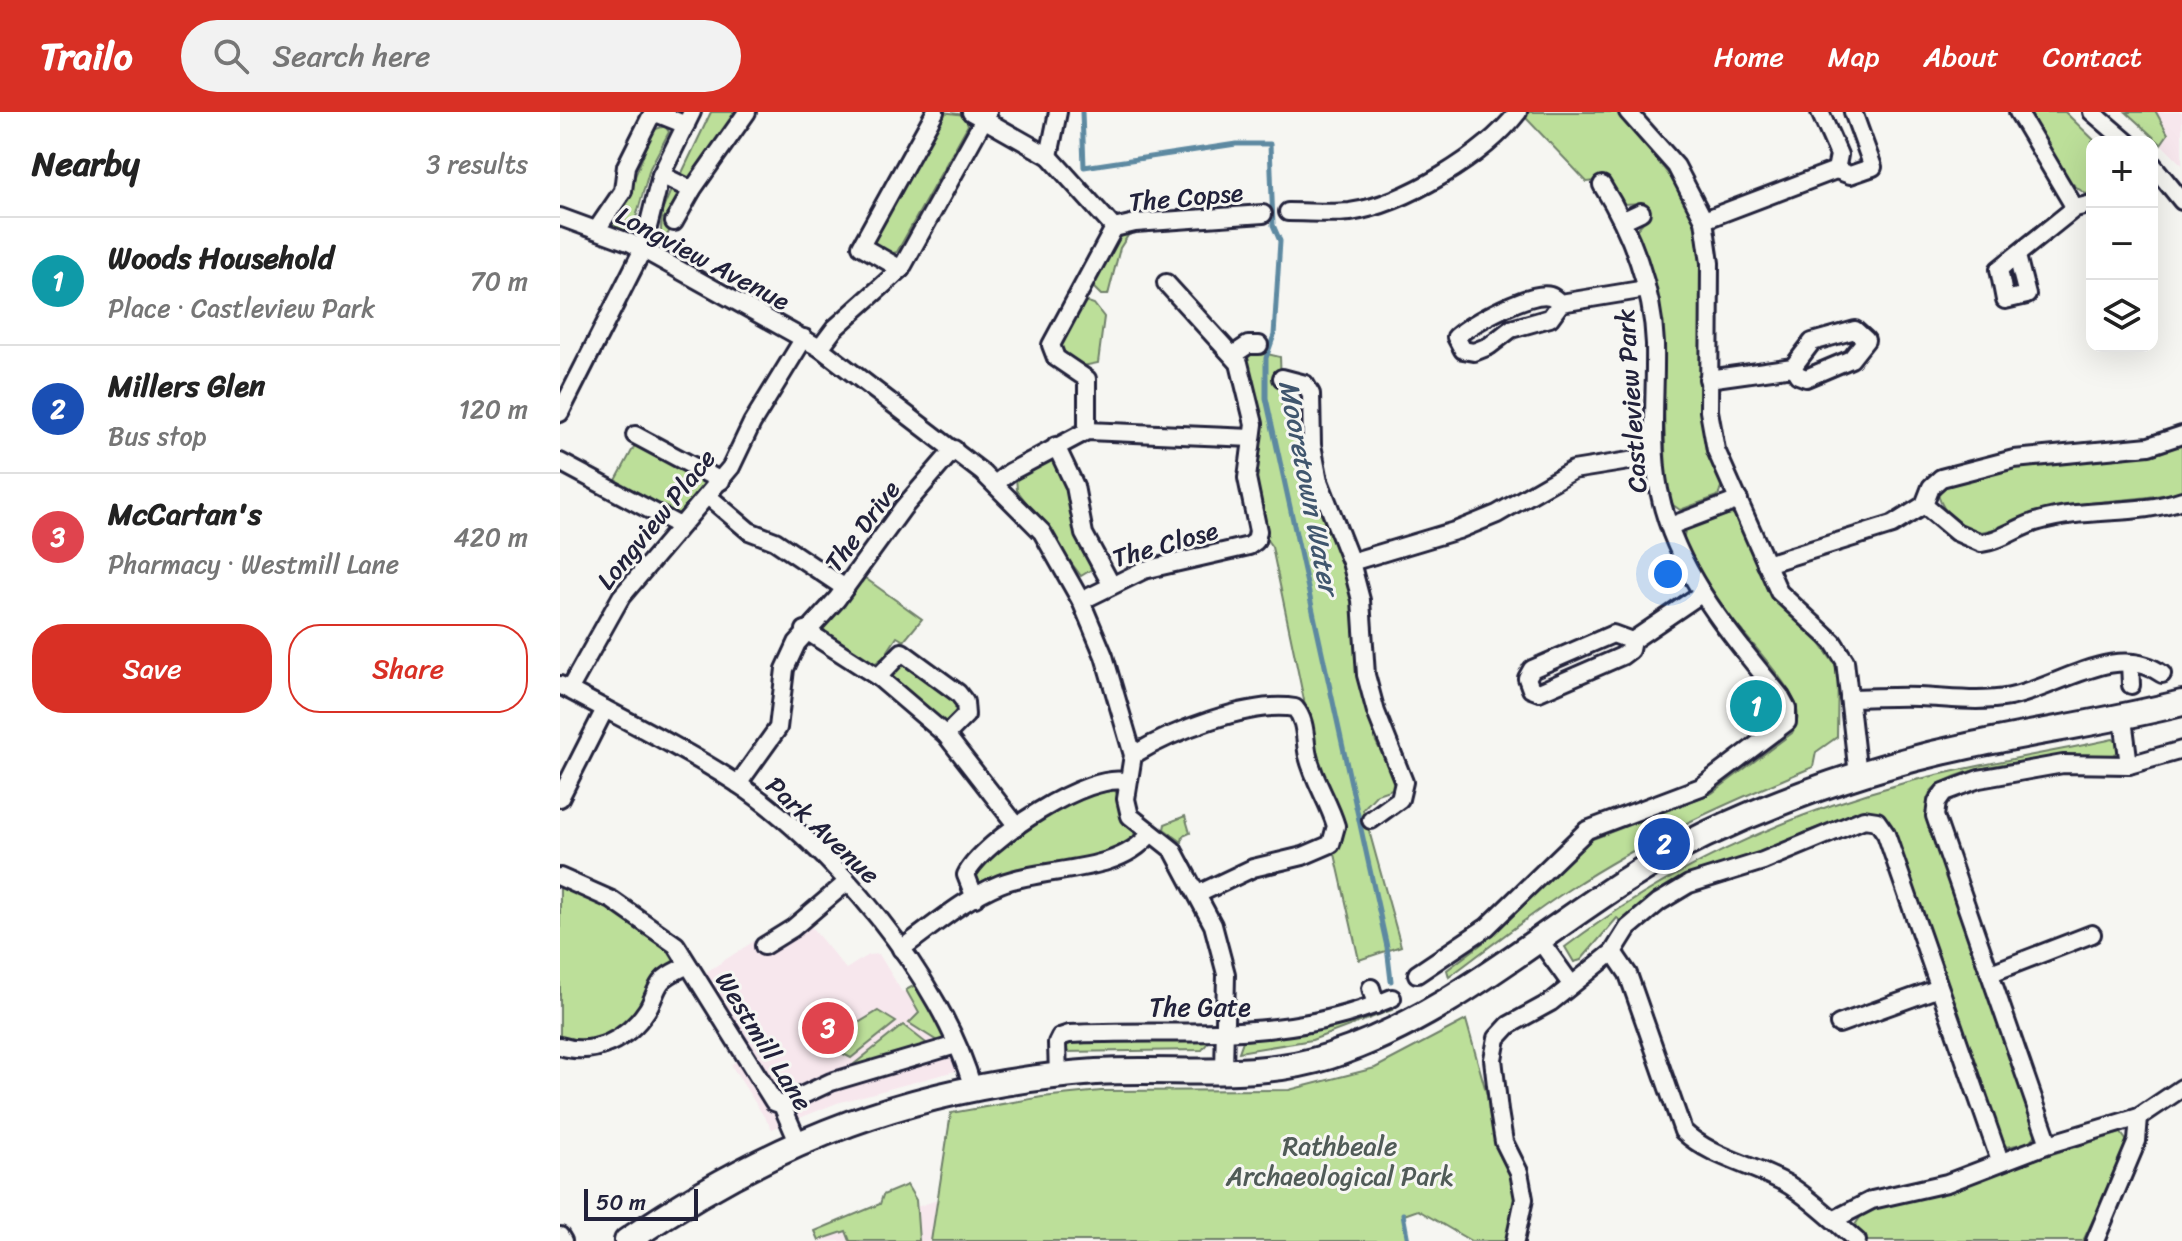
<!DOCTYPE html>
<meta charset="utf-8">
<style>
body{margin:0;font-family:Sriracha,sans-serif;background:#f2f2f2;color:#222}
.controls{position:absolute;right:24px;top:24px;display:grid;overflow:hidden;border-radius:16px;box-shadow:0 8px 32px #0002}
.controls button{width:72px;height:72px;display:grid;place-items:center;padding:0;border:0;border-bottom:2px solid #e0e0e0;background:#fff;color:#222;font:40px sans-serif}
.scale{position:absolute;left:24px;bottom:20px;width:114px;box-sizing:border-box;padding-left:8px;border:4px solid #22223b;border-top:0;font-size:22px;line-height:28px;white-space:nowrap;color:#22223b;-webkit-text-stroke:6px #f6f6f2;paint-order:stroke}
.you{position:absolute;left:1108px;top:462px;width:28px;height:28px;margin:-20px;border:6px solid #fff;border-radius:50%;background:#1a73e8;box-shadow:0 0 0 12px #1a73e833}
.badge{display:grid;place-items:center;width:52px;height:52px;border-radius:50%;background:#d93025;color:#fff;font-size:26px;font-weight:700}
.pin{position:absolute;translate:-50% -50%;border:4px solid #fff;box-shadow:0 2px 8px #0006}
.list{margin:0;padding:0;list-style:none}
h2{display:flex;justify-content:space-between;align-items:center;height:104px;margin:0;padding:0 32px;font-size:34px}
h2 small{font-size:26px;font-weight:400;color:#767676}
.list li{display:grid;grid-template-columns:52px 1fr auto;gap:24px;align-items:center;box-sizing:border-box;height:128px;padding:0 32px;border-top:2px solid #e0e0e0}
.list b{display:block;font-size:30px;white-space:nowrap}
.list p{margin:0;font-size:26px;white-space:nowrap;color:#767676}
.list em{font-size:26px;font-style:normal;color:#767676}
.actions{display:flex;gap:16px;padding:24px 32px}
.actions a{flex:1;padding:18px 0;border:2px solid #d93025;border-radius:32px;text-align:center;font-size:28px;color:#d93025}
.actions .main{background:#d93025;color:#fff}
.icon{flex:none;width:44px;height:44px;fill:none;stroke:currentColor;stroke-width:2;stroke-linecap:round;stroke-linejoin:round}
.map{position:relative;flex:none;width:1622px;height:1129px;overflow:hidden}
header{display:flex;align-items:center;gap:48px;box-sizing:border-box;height:112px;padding:0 40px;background:#d93025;color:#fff}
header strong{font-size:38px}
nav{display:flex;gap:44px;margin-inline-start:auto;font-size:28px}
.search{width:560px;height:72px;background:#f2f2f2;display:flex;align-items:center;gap:20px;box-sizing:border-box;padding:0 28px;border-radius:44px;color:#767676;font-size:30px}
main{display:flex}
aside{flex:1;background:#fff}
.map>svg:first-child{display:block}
.built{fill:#f7e7ed}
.green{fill:#bcdf99;stroke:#6f806a;stroke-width:2}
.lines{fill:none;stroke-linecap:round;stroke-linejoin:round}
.stream{stroke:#5d89a1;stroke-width:5}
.street-casing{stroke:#22223b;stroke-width:22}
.secondary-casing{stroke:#22223b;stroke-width:30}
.street{stroke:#f6f6f2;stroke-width:16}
.secondary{stroke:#f6f6f2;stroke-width:24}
.labels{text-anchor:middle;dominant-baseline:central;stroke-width:6;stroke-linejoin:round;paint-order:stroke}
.street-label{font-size:26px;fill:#22223b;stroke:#f6f6f2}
.park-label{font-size:26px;fill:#505b57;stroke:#f6f6f2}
.water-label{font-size:28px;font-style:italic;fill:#40566e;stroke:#f6f6f2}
</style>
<header>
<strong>Trailo</strong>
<div class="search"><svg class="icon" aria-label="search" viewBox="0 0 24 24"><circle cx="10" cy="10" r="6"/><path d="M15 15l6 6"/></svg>Search here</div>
<nav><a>Home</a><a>Map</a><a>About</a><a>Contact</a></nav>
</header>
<main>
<aside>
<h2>Nearby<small>3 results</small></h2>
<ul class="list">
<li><span class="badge" style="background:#0f9aa8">1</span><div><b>Woods Household</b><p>Place · Castleview Park</p></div><em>70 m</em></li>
<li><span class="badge" style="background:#1a4fb4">2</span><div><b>Millers Glen</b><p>Bus stop</p></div><em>120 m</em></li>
<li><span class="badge" style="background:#e0444e">3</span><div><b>McCartan's</b><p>Pharmacy · Westmill Lane</p></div><em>420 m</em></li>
</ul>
<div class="actions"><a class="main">Save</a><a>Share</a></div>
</aside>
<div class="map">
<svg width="1622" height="1129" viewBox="0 0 1622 1129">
<rect width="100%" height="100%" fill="#f6f6f2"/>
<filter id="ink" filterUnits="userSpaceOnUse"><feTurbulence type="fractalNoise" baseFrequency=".0125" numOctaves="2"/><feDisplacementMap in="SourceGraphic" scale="16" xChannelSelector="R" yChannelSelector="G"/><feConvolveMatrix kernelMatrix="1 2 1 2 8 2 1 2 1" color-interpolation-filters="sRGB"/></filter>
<g filter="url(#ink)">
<g class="built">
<polygon points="1566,0 1622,0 1622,53 1584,15"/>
<polygon points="239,800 286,857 308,843 319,842 342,880 357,872 399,958 277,991 212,1017 171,953 179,947 131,870"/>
<polygon points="377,1088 371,1129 257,1129 357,1095"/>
</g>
<g class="green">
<polygon points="151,0 182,0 132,69 120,65"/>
<polygon points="382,0 405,3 408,13 337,140 330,142 317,135 313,127"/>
<path d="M969,0H1057C1084,38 1124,68 1136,116C1157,201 1121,290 1162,372L1158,384L1120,398L1113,393L1106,373L1102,210L1076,118L1088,105L1082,91L1064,92L1048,68L1027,70L965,5Z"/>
<path d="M1466,0H1505L1536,30H1532V80L1526,82C1497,65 1483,28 1466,0Z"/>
<polygon points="1566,0 1596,0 1608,22 1601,32"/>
<polygon points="105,14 109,20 90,56 73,116 64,122 49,113 66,87 91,24 96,17"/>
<polygon points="118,77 120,84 104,106 114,110 100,137 102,99 111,78"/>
<polygon points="571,119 560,136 548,183 541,183 532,174 560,124"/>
<polygon points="525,189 534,192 544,205 538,251 523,254 502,239 500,231"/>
<path d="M699,240L720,245L722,295L734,298L732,317L745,318L752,381L790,471L796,498L802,582L816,630L834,666L832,677L817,682L803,697L841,834L799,848L775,742L783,726V718L760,665L712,435C684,401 702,353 700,314C699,291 691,270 687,248L691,241Z"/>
<polygon points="76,331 146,367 145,375 121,402 116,404 54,372"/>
<path d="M1622,331V379C1583,389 1543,387 1503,395C1472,401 1445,418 1413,421C1397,411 1384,402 1378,383L1385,373L1467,353L1583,344Z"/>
<polygon points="490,347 502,357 534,456 521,464 457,378 456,365"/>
<path d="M1178,401L1214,484L1254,523L1278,557L1277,625L1256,640L1253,655C1169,690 1085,727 1008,778C967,805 928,836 889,865L887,858L924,830L1002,750L1030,728L1152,681L1232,621C1236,613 1239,607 1237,598C1230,557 1106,456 1126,417L1156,405Z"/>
<polygon points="305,466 362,507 344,529 337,525 324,545 314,552 267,523 262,513 298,467 302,470"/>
<polygon points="340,547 392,586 401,598 390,611 382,610 331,565"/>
<path d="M1553,627L1558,631L1557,640L1550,645C1506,644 1410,648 1374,676C1365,684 1367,694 1367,705L1475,1018V1024L1470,1030L1447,1035L1439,1027L1331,713L1323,703L1301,701L1248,719L1218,735L1113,773L1063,810L1057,806L1021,848L1014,850L1005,835C1104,760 1223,703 1344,671C1413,653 1483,642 1553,627Z"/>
<path d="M555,678L575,719L572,730L545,742L417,771L414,762C452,723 499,687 555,678Z"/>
<polygon points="625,704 630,721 623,724 622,730 604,717 605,712"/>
<path d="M0,771C36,787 95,813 117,847L91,873L73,905L59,918L33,930L0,928Z"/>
<polygon points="357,872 386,928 382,932 349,911 359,901 346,878"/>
<polygon points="830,894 832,898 752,928 679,940 683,929 750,921"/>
<polygon points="318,899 336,910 291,946 264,932"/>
<polygon points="906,908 941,1033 954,1061 958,1084 950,1129 911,1129 858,1098 844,1103 848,1129 371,1129 391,1001 482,985 541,979 729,978 815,956"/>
<polygon points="343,913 370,934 296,955 293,953"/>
<polygon points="596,926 650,928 642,938 502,940 508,930"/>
<polygon points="1561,1021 1569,1032 1523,1129 1306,1129 1295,1113 1303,1101 1323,1093 1389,1080 1469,1049"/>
<polygon points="347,1073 356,1088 359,1129 290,1129 286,1119 259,1128 255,1119 320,1092 323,1083"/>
</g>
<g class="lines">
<g class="stream">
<polyline points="522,0 524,55 676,32 710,32 713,113 720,129 714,223 706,246 706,286 827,835 831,869"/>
<polyline points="843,1102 848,1129"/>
</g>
<defs>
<g id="street">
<polyline points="411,0 489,44 554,116 575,111 703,102"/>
<polyline points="1068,0 1116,54 1144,108 1150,151 1149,299 1156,338 1219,480 1273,530 1285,549 1298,663"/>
<polyline points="1260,0 1279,43 1276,58"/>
<polyline points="1458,0 1515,96"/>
<polyline points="1532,0 1567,30"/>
<polyline points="489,44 498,0"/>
<polyline points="1592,52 1622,89"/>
<polyline points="101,63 132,78"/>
<path d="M728,100C749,100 770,102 790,100C845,92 924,44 958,0"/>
<polyline points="0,105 71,131 260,236 423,361 482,420 521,489 544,544 573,643 566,687 570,704 613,738 653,813 666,862 664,960"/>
<polyline points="1064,108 1081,100"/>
<polyline points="1144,108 1276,58 1290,63 1313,55 1293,0"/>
<polyline points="114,110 132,78 187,0"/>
<polyline points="37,117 63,79 66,54 90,6 96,1 126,13"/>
<polyline points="1457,144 1467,183 1445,188 1439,157 1515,96 1532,92"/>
<polyline points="341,157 301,134 375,0"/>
<path d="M1001,191C997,189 994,185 990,184C971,178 911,212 896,225L903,238L914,240L929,234L951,217L990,206L1001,191L1086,177"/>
<polyline points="260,236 275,216 341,157 428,0"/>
<polyline points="673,243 688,233 699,233"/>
<polyline points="722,266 745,272 751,282 752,333 759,369 791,450 801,488 806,563 816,600 844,670 840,687 811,708"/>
<polyline points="1148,267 1233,255 1252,230 1295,218 1306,228 1291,247 1246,266 1238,263 1233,255"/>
<polyline points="0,301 82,139 101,63 132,0"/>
<polyline points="527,319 527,267 496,246 491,233 554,116"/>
<polyline points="75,323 161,369"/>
<polyline points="496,334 515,374 524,422 551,472"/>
<polyline points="0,350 120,414"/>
<polyline points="435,372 450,360 527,319 692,326"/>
<polyline points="149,385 189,419 215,429 285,476"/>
<path d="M1364,393L1396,420L1421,431C1441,429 1459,414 1479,409C1526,395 1577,404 1622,388"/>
<polyline points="1110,414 1179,388"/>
<polyline points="791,450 898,418 937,402 1013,358 1094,345"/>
<polyline points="1206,452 1332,413 1364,393 1371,375 1381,366 1454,347 1589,334 1622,323"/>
<polyline points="521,489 584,458 689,434 696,429 698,419 687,366 694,312 679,251 606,171"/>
<polyline points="245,518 318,565 386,623 457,714"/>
<polyline points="1072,529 1053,522 972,557 967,566 971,577 979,580 1062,544 1070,538 1072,529 1141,482"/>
<polyline points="1570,551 1571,573"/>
<polyline points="318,565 342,540 398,581 405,590 406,603 386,623"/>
<path d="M0,573C59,605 119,634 175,670C270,732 383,867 413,977"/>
<polyline points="9,578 61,485 171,355 192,311 244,226"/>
<path d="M1289,586C1312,586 1335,584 1358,585C1389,586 1419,591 1450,585C1497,576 1557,529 1602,562"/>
<polyline points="1563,607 1569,653 1622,638"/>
<path d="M573,643C611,620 690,588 735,596C747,610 744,627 748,644C754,669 769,690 776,714L771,732L743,744L693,756L638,782"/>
<polyline points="1569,653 1503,652 1419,667 1384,680 1377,690 1375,704 1489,1032 1579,1005 1622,976"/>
<polyline points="178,672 218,616 225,557 237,531 277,487 343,396 394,337"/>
<polyline points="0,686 45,597"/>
<polyline points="0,765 52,788 116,833 214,990 222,993 238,1030"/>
<path d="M415,786L406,763C421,730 531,657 568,670"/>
<polyline points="978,826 1011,872"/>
<polyline points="204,834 233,816 287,770"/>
<path d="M341,837C372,815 405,786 440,772C486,754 557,763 590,722"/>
<path d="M1053,840L1068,862L1123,1019C1151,1046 1195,1053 1229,1073C1254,1089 1275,1110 1297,1129"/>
<polyline points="1431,861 1532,822"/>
<path d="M857,862L927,815L1027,718L1141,675L1227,610V596L1221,585C1170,522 1115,459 1099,378C1090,329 1096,281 1095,232C1093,177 1071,119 1042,73"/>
<polyline points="811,876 816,893"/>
<polyline points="1279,912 1379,876"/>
<path d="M0,934C34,945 68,927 87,898C93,889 95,878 101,870C107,862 119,858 128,853"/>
<path d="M498,964L497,931L500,925L509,922C624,916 721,933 832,886"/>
<polyline points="222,993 271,970 396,933"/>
<polyline points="1275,1107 1312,1088 1387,1071 1489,1032"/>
<polyline points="0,1124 3,1129"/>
<polyline points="955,1129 964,1087 959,1060 944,1030 939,999 933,947 937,926 949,913 991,890 1053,840 1068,816 1099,790 1129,772 1203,749 1304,707 1317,709 1326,722 1440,1049"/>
<polyline points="1535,1129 1577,1029 1579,1005"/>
</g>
<path id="secondary" d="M67,1129C214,1028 357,973 536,960C614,955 694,969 770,944C911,898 1013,787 1145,723C1228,684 1317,653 1408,634C1479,619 1551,609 1622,591"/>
</defs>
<use href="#street" class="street-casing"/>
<use href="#secondary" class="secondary-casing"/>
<use href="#street" class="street"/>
<use href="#secondary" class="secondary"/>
</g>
</g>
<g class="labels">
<g class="street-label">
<text transform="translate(626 85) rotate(-5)">The Copse</text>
<text transform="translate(143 146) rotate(28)">Longview Avenue</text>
<text transform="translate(1071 289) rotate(-94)">Castleview Park</text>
<text transform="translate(96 407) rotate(-51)">Longview Place</text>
<text transform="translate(302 414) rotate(-53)">The Drive</text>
<text transform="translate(605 432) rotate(-16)">The Close</text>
<text transform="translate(263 718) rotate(43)">Park Avenue</text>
<text x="640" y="895">The Gate</text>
<text transform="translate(204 929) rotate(58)">Westmill Lane</text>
</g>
<g class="park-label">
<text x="780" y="1034">Rathbeale<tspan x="780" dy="30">Archaeological Park</tspan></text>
</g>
<g class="water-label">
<text transform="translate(749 375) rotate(79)">Mooretown Water</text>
</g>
</g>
</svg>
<div class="controls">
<button>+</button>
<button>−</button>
<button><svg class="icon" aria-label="layers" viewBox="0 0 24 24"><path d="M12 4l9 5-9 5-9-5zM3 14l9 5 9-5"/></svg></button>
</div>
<div class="scale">50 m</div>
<div class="you"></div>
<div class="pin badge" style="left:1196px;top:594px;background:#0f9aa8">1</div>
<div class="pin badge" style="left:1104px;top:732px;background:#1a4fb4">2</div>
<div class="pin badge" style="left:268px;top:916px;background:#e0444e">3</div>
</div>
</main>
